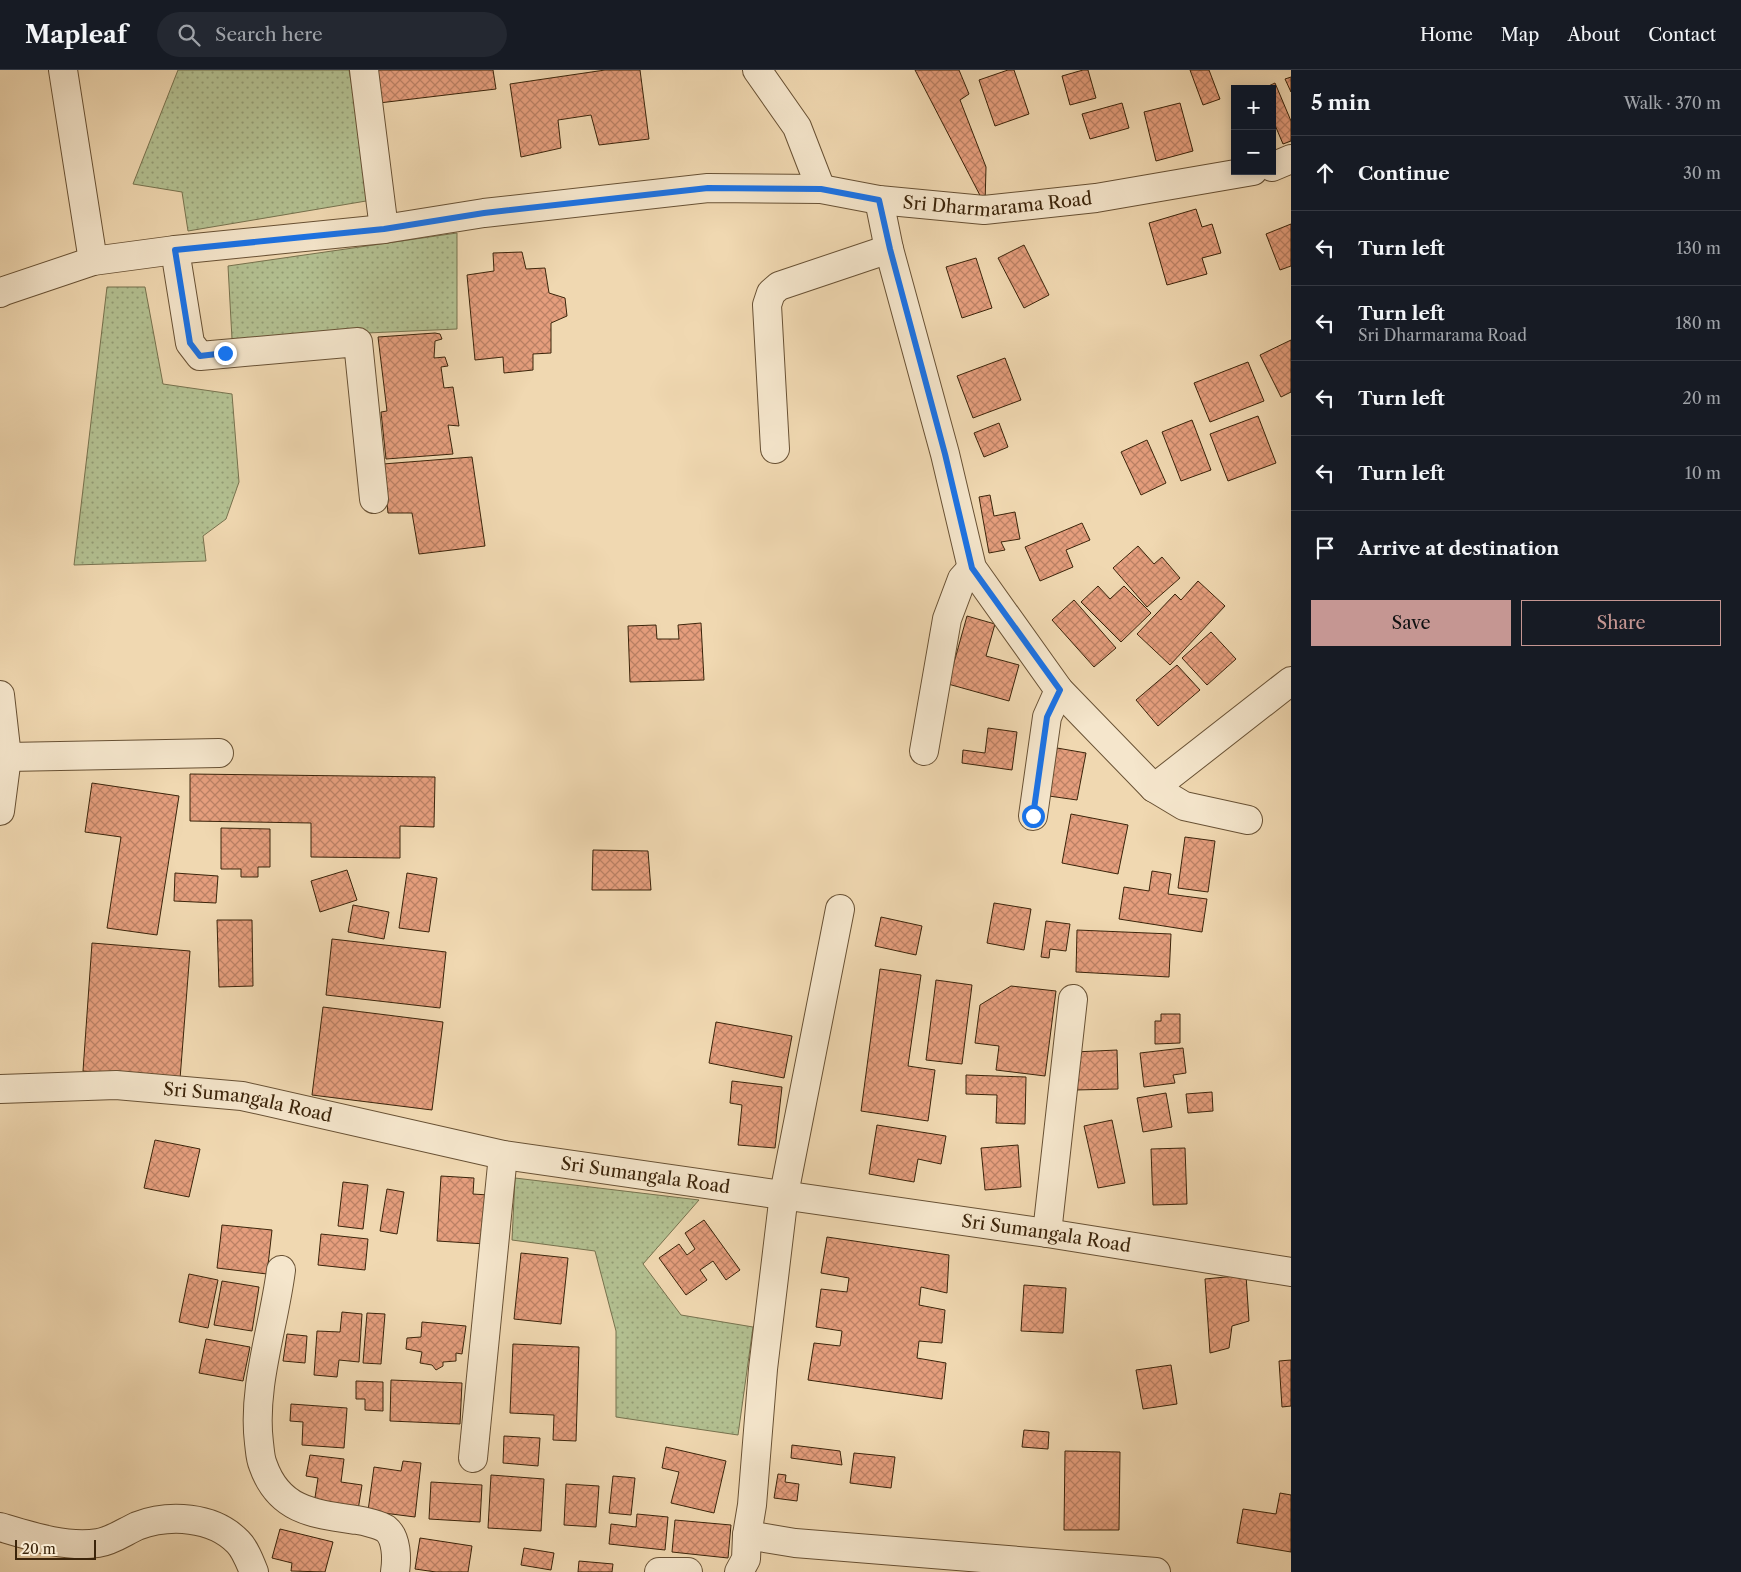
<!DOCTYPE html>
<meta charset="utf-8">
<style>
body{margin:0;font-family:"Libre Caslon Text",serif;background:#242831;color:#f1f3f6}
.controls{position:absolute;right:15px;top:15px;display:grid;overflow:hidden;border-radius:0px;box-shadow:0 2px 12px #0003}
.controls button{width:45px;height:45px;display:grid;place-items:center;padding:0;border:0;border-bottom:1px solid #363941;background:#171b24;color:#f1f3f6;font:25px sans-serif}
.scale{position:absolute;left:15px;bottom:12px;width:81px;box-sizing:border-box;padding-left:5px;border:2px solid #3b240a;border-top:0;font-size:14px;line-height:18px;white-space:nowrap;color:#3b240a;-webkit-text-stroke:4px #f5e6cc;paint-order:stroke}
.stop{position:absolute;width:15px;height:15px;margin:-11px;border:4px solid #1a73e8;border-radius:50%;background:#fff}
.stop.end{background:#1a73e8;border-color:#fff;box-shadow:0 1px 5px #0008}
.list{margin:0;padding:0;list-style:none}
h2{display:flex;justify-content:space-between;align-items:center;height:65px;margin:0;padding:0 20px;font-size:21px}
h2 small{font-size:16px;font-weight:400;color:#9ea1a6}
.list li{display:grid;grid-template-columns:32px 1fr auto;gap:15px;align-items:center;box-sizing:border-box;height:75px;padding:0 20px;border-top:1px solid #363941}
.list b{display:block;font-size:19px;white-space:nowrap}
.list p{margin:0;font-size:16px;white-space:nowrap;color:#9ea1a6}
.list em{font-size:16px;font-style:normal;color:#9ea1a6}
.actions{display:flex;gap:10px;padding:15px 20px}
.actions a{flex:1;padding:11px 0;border:1px solid #c59692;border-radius:0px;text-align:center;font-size:18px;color:#c59692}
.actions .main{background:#c59692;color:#111}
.icon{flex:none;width:28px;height:28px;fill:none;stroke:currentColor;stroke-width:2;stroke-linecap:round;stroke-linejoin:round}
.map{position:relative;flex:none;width:1291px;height:1502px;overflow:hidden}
header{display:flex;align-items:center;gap:30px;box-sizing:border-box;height:70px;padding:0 25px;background:#171b24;border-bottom:1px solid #363941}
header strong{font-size:24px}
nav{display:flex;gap:28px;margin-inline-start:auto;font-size:18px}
.search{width:350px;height:45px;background:#242831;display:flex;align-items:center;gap:12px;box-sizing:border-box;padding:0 18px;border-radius:28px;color:#9ea1a6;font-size:19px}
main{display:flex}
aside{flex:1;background:#171b24}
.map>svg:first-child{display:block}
.grass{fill:url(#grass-dots);stroke:#77724e}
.building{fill:url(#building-cross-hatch);stroke:#3b240a}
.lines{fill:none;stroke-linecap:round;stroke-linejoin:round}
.minor-casing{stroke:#685134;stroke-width:30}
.minor{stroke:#f5e6cc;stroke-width:28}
.route{stroke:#1a73e8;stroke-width:6}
.labels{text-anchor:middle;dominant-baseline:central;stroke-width:4.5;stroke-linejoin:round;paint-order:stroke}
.street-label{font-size:18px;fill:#3b240a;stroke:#f5e6cc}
</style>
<header>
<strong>Mapleaf</strong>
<div class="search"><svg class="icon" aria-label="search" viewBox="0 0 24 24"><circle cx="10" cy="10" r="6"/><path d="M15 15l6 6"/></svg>Search here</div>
<nav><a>Home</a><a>Map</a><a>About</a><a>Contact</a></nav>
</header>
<main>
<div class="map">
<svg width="1291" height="1502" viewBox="0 0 1291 1502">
<defs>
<pattern id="grass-dots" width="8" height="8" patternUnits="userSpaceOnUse" patternTransform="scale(1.25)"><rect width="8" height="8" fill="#b3c091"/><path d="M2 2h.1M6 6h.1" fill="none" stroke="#939c75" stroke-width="1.8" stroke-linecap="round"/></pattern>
<pattern id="building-cross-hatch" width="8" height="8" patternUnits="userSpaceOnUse" patternTransform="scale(1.25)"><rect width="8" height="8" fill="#e59e7d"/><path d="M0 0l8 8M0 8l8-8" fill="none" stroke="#bb8165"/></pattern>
</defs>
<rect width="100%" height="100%" fill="#f0d8b1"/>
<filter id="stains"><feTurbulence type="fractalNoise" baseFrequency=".004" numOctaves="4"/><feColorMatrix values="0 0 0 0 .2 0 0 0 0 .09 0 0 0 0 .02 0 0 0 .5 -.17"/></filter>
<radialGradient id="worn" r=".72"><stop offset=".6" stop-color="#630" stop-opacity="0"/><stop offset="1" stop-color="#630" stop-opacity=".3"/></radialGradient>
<g class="grass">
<polygon points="178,0 349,0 372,130 188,161 182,122 133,114"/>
<polygon points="457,163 457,259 232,269 228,196"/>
<polygon points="107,217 145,217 163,314 232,324 239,412 226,449 203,466 206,491 74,495"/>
<polygon points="515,1108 699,1130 643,1194 681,1245 753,1257 738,1365 616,1347 616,1261 595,1181 512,1170"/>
</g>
<g class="building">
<polygon points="375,0 493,0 496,19 379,33"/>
<polygon points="605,0 640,0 649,69 599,75 591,45 558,50 561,78 521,87 510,14"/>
<polygon points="915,0 959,0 969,24 960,30 986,97 985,135"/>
<polygon points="1008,0 1014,0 1029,44 995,56 979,10"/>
<polygon points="1083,0 1088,0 1096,28 1070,35 1062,6"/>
<polygon points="1190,0 1209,0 1220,29 1203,35"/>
<polygon points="1291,7 1291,22 1285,9"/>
<polygon points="1275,13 1291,51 1291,71 1283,74 1272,48 1272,19 1262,19"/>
<polygon points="1122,33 1129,58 1090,69 1082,44"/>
<polygon points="1180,33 1193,81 1156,91 1144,42"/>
<polygon points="1196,139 1202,157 1212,154 1221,183 1202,188 1207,204 1167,215 1149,153"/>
<polygon points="1291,154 1291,196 1280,200 1266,164"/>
<polygon points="1024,175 1049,225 1024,238 998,188"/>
<polygon points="522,182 526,199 545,198 549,223 565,228 567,246 551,253 551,283 533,284 533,300 504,303 503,287 475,290 467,205 494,201 493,183"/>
<polygon points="976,188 992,238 962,248 946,197"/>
<polygon points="435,263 440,264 442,269 435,271 434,288 445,287 448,296 441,297 444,318 453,317 459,356 448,355 453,384 386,389 381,342 387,341 378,267"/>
<polygon points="1291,270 1291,322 1281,327 1260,285"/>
<polygon points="1005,288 1021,330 973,348 957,306"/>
<polygon points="1248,292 1264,331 1210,352 1194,313"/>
<polygon points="1258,346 1276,393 1228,411 1210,364"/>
<polygon points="1192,350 1211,400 1181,411 1162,362"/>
<polygon points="999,353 1008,377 984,387 974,363"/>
<polygon points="1147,370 1166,413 1141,425 1121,382"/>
<polygon points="472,387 485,476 419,484 412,443 388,443 383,394"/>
<polygon points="990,425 994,446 1015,442 1020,469 1001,472 1005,480 989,483 979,427"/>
<polygon points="1082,453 1090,470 1066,480 1073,497 1040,511 1025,477"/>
<polygon points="1138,476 1154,494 1162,487 1180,508 1147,537 1113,498"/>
<polygon points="1198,511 1225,536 1170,595 1137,564 1175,524 1181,530"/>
<polygon points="1098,516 1110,529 1124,516 1151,543 1121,572 1081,532"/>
<polygon points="1074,530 1116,578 1094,597 1052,550"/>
<polygon points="967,546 995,554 986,586 1019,595 1009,631 948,614"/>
<polygon points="701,553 704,610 630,612 628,556 656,555 657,569 679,569 678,555"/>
<polygon points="1211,562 1236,589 1207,615 1182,588"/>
<polygon points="1177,595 1200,620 1158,656 1136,630"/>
<polygon points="988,658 1017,662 1012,700 962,693 963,680 985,683"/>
<polygon points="1057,678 1086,683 1077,730 1049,726"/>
<polygon points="190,704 435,707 434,757 400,756 400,788 311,787 311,753 190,751"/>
<polygon points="92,713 179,726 157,865 107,858 121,767 85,762"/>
<polygon points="1071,744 1128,755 1118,804 1062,793"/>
<polygon points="221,758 270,759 270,797 258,797 258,807 241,807 241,799 221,799"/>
<polygon points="1185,767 1215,771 1208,822 1178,818"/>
<polygon points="593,780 648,781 651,820 592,820"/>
<polygon points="347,800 357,830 320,842 311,811"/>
<polygon points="1152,801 1171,804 1168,824 1207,829 1202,862 1119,849 1124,817 1149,821"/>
<polygon points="175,803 218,806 216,833 174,831"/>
<polygon points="407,803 437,808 429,862 399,858"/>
<polygon points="994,833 1031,839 1024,880 987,873"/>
<polygon points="353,835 389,842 384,869 348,862"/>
<polygon points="881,847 922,856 916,885 875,876"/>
<polygon points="217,850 252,850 253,916 219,917"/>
<polygon points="1046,851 1070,854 1066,881 1050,879 1049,888 1041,887"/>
<polygon points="1077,860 1171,864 1169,907 1076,902"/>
<polygon points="332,869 446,882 440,938 326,925"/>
<polygon points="92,873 190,881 180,1009 83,1001"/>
<polygon points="880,899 921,905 908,996 935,1000 928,1051 861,1041"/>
<polygon points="936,910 972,915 962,994 926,990"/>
<polygon points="1011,916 1056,921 1045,1006 996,1000 999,976 975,973 980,935"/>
<polygon points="323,937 443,952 432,1040 312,1025"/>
<polygon points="1161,944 1180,944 1180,973 1155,974 1155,951 1161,951"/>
<polygon points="716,952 792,966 784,1008 709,993"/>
<polygon points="1183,978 1186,1003 1173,1005 1175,1013 1144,1017 1140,983"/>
<polygon points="1117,980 1118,1019 1075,1020 1074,982"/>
<polygon points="966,1005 1026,1007 1025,1054 996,1053 997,1025 966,1024"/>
<polygon points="732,1011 782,1017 775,1078 738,1075 742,1035 730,1033"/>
<polygon points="1212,1022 1213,1041 1188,1043 1186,1024"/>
<polygon points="1166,1023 1172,1057 1143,1062 1137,1028"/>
<polygon points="1112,1050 1125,1113 1098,1118 1084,1056"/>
<polygon points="877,1055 946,1066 941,1094 918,1089 914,1112 869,1104"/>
<polygon points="155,1070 200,1079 189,1127 144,1118"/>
<polygon points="1018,1075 1021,1117 985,1120 981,1078"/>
<polygon points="1185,1078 1187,1134 1153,1135 1151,1079"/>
<polygon points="441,1106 474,1108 473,1124 488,1125 486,1174 437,1171"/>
<polygon points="343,1112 368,1115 363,1159 338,1156"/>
<polygon points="387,1119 404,1122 397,1164 380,1161"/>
<polygon points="704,1150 740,1200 726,1210 713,1191 700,1200 707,1210 686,1225 659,1188 679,1174 687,1185 695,1179 685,1163"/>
<polygon points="222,1155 272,1160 267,1204 217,1198"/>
<polygon points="321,1164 368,1169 365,1200 318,1195"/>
<polygon points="827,1167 949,1185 947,1223 921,1217 919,1235 945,1240 942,1273 919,1271 917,1288 946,1293 942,1329 808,1310 814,1273 840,1276 842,1261 816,1257 821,1219 847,1222 849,1208 821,1203"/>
<polygon points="521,1183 568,1188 561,1254 514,1249"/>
<polygon points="189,1204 218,1210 208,1258 179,1252"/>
<polygon points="1246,1205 1249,1251 1232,1256 1229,1278 1210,1283 1205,1209"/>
<polygon points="222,1211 259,1217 252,1261 214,1255"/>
<polygon points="1024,1215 1066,1218 1063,1263 1021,1261"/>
<polygon points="342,1242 362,1244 359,1292 339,1290 337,1307 314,1305 317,1261 340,1262"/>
<polygon points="367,1243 385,1244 381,1294 363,1293"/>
<polygon points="422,1252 466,1256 462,1284 456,1283 456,1291 443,1292 443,1296 436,1300 432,1295 420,1293 422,1282 406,1279 407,1268 421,1267"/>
<polygon points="287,1264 307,1266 305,1293 283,1291"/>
<polygon points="206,1269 250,1277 243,1311 199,1303"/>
<polygon points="513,1274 579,1277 576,1371 553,1370 554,1345 510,1343"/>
<polygon points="1291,1290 1291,1336 1282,1337 1279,1291"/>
<polygon points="1171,1295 1177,1334 1143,1339 1136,1300"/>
<polygon points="391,1310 462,1313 460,1354 390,1351"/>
<polygon points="356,1311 383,1312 383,1341 365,1340 365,1329 356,1329"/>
<polygon points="291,1334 347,1338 344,1378 302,1375 303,1352 290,1351"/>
<polygon points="1024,1360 1049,1362 1048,1379 1022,1377"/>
<polygon points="504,1366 540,1368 538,1396 503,1393"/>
<polygon points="792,1375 840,1381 842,1395 791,1388"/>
<polygon points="666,1377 726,1391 714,1443 671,1433 679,1402 662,1398"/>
<polygon points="1065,1381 1120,1382 1119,1460 1064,1460"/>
<polygon points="854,1383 895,1387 891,1418 850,1413"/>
<polygon points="310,1385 344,1389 341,1412 362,1415 358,1440 314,1434 318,1408 306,1406"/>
<polygon points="403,1391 421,1393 415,1447 368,1441 374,1397 401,1401"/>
<polygon points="778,1404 786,1405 785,1412 799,1414 797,1431 774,1428"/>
<polygon points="491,1405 544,1409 541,1461 488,1458"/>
<polygon points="613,1406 635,1408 631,1445 609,1443"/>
<polygon points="431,1412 482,1415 480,1452 429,1449"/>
<polygon points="566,1414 599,1416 596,1457 564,1455"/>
<polygon points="1280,1423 1291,1425 1291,1482 1237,1473 1243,1439 1276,1444"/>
<polygon points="637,1444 668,1447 665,1480 609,1474 611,1454 636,1457"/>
<polygon points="675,1450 731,1455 728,1488 672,1482"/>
<polygon points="280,1459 333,1472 325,1502 291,1501 292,1493 272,1488"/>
<polygon points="420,1468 472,1476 468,1502 436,1502 415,1499"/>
<polygon points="524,1478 554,1483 551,1500 521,1495"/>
<polygon points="579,1491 613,1494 612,1502 578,1502"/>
</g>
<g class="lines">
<defs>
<g id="minor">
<polyline points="63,0 93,191"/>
<polyline points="364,0 384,159"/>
<polyline points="757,0 797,57 821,119"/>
<polyline points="1272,97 1291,89"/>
<polyline points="879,130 889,179 945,384 972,498 1059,620 1154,718"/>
<polyline points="175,180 190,273 200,286 358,272 374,429"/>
<path id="s1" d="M0,223L4,221L93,191L175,180L384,159L484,143L708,118L821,119L879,130L984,140L1096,128L1253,101"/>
<polyline points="775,379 767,235 771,223 779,216 889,179"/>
<polyline points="0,625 7,687 0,741"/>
<polyline points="924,681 947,549 962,509 972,498"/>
<polyline points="7,687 219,683"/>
<polyline points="1033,746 1047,647 1059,620"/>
<polyline points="1248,750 1184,736 1154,718 1291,611"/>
<path id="s2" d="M0,1019L116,1015L242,1026L503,1085L1047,1163L1291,1202"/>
<polyline points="1047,1163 1073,929"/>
<path d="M281,1200C274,1256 252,1317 259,1373C260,1380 260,1388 263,1395C279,1441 314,1444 357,1450C364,1451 380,1455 386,1459C397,1468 397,1489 395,1502"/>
<polyline points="473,1388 503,1085"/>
<path d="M0,1457C30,1466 66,1478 98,1473C112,1471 124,1462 137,1456C169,1444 213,1446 238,1472C245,1479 250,1492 254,1502"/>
<polyline points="747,1465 795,1473 1156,1502"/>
<polyline points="659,1502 688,1502"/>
<polyline points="739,1502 746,1489 747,1465 752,1435 763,1299 784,1124 840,839"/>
</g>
</defs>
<use href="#minor" class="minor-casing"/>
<use href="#minor" class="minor"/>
</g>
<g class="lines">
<polyline class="route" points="225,283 200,286 190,273 175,180 384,159 484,143 708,118 821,119 879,130 890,179 945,384 972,498 1060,620 1047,647 1033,746"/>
</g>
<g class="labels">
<g class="street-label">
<text stroke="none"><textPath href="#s1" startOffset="1009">Sri Dharmarama Road</textPath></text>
<text stroke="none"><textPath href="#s2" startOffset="249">Sri Sumangala Road</textPath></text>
<text stroke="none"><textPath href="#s2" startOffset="654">Sri Sumangala Road</textPath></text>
<text stroke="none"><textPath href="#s2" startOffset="1059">Sri Sumangala Road</textPath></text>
</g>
</g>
<rect width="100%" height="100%" filter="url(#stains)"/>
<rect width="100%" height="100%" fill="url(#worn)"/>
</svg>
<div class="controls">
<button>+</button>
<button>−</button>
</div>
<div class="scale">20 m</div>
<div class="stop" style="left:1033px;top:746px"></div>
<div class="stop end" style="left:225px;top:283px"></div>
</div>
<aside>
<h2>5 min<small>Walk · 370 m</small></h2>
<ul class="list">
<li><svg class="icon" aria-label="ahead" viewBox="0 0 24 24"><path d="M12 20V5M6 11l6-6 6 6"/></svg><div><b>Continue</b></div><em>30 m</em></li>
<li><svg class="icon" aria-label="left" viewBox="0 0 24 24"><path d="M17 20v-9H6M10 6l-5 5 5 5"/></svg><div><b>Turn left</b></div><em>130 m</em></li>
<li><svg class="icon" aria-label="left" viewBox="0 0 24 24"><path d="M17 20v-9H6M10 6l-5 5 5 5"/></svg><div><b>Turn left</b><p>Sri Dharmarama Road</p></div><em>180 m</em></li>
<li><svg class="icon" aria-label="left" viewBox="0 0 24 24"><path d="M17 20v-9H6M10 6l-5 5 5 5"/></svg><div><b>Turn left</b></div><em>20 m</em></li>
<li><svg class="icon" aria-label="left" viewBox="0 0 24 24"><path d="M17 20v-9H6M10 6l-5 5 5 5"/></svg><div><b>Turn left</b></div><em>10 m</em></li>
<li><svg class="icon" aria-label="arrive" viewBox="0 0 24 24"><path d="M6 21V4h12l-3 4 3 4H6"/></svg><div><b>Arrive at destination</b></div></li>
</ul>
<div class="actions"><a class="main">Save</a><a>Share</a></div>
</aside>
</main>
